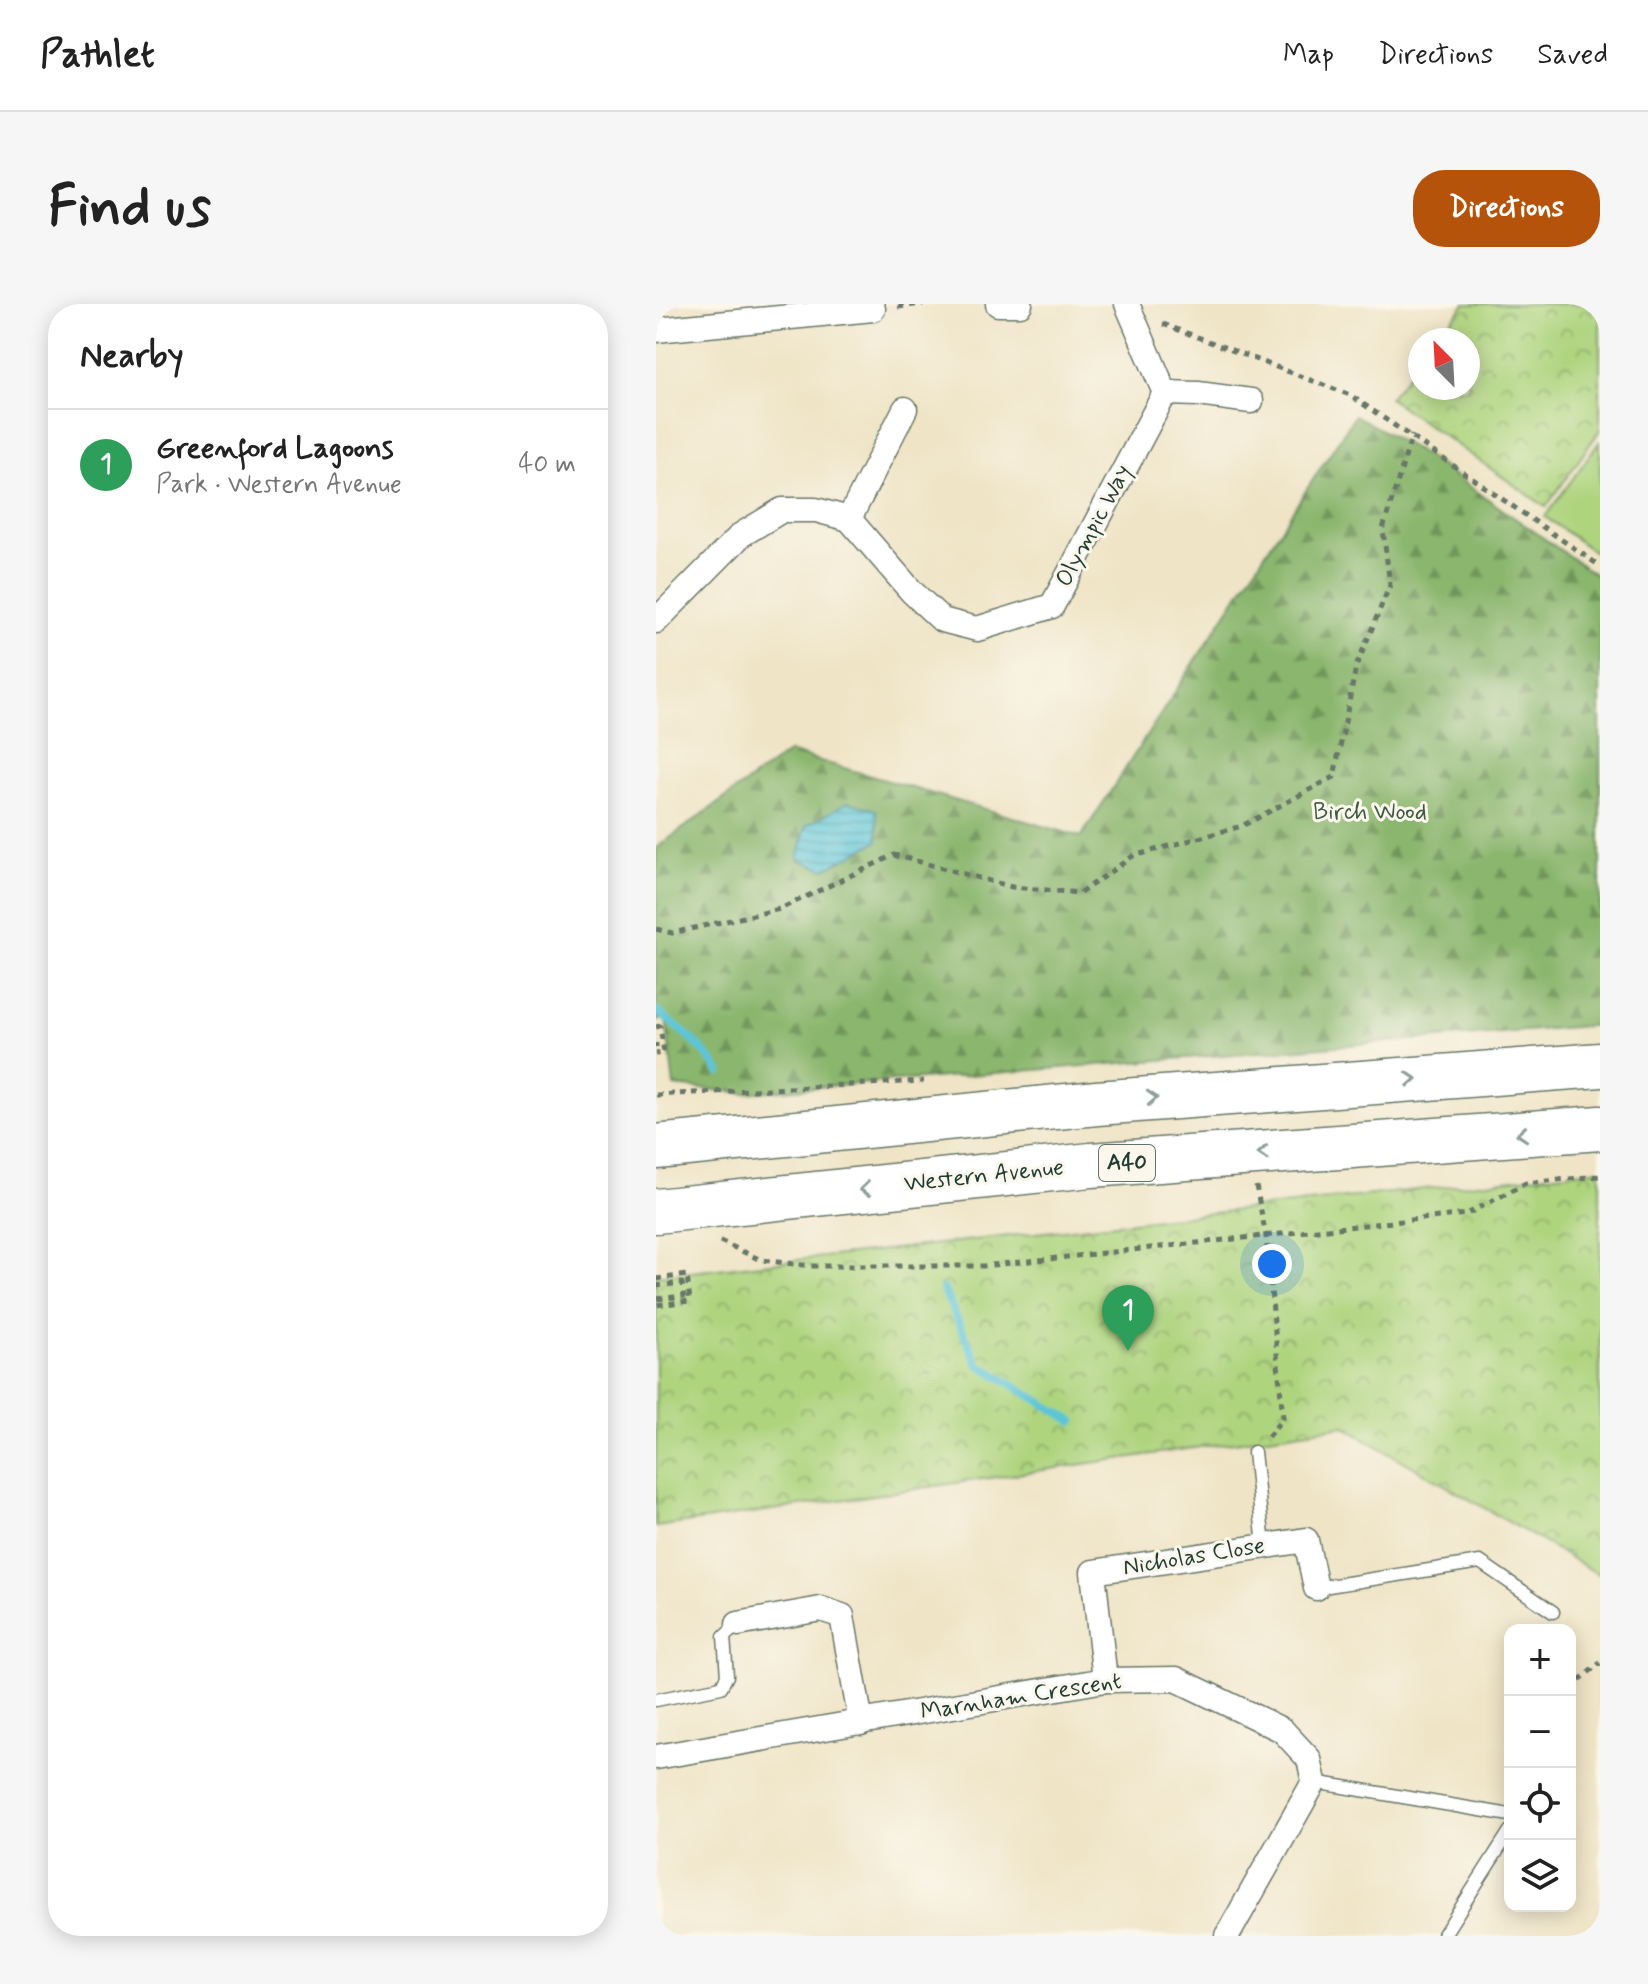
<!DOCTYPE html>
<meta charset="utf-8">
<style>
body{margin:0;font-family:Mynerve,sans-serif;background:#f6f6f6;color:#222}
.controls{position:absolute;right:24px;bottom:24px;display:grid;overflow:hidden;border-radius:16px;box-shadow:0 4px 20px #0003}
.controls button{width:72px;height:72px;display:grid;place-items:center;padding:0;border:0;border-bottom:2px solid #e0e0e0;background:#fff;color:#222;font:40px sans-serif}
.compass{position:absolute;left:752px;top:24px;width:72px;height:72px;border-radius:50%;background:#fff;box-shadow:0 4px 20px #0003;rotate:336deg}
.you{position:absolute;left:616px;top:960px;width:28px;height:28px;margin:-20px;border:6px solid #fff;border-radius:50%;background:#1a73e8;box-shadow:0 0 0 12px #1a73e833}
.badge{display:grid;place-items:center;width:52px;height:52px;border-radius:50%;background:#b45309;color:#fff;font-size:26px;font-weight:700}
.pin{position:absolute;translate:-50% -66px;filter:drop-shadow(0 2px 4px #0008)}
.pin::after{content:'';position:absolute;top:42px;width:28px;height:24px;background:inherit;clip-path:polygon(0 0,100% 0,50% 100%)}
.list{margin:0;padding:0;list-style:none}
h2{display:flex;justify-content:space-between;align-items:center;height:104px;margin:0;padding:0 32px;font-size:34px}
h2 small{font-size:26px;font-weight:400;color:#767676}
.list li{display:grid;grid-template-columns:52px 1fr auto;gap:24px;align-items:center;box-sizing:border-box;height:112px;padding:0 32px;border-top:2px solid #e0e0e0}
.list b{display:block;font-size:30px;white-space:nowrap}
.list p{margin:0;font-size:26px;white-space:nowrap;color:#767676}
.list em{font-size:26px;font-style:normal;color:#767676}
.icon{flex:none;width:44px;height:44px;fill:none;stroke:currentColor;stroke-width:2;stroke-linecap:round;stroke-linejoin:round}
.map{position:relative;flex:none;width:944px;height:1632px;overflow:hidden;border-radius:32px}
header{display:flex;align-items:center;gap:48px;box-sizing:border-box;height:112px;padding:0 40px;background:#fff;border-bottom:2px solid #e0e0e0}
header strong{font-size:38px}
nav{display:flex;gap:44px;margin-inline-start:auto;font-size:28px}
.intro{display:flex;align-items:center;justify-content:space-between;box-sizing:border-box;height:192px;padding:0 48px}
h1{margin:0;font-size:56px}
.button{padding:20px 36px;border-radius:32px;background:#b45309;color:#fff;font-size:28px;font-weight:700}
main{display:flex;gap:48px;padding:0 48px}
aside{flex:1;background:#fff;border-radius:32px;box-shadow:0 4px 20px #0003}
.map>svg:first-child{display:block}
.green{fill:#aed47e;stroke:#668859;stroke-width:2}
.forest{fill:url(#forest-firs);stroke:#547a50;stroke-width:2}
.park{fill:url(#park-crowns);stroke:#668859;stroke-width:2}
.water{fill:url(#water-rules);stroke:#3e8186;stroke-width:2}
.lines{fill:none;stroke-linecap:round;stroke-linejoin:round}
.stream{stroke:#5cc5d8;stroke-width:8}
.lane-casing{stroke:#687767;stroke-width:15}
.street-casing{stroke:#687767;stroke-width:27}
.highway-casing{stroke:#687767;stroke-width:47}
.path{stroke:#687767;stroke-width:5;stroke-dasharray:6 6;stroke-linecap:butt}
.lane{stroke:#fff;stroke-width:12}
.street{stroke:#fff;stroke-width:24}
.highway{stroke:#fff;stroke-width:44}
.oneway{stroke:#8f9e9a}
.labels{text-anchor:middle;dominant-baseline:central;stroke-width:6;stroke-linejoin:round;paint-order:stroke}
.shield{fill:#fbf7ec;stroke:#61756b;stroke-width:2}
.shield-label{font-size:22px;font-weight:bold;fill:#1f3d34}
.street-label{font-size:24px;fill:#1f3d34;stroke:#fbf7ec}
.park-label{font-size:24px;fill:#3c5b43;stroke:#fbf7ec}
</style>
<header>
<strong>Pathlet</strong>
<nav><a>Map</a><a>Directions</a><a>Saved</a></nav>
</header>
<div class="intro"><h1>Find us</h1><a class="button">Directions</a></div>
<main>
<aside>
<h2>Nearby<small></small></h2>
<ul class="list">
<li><span class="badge" style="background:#2e9e5b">1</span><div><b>Greenford Lagoons</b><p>Park · Western Avenue</p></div><em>40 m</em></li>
</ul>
</aside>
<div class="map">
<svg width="944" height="1632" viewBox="0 0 944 1632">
<defs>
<pattern id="forest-firs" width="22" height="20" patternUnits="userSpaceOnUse" patternTransform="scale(2)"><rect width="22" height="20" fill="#8ab66d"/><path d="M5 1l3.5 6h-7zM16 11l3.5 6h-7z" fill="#70955a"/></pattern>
<pattern id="park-crowns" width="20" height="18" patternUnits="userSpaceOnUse" patternTransform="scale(2)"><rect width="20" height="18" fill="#aed47e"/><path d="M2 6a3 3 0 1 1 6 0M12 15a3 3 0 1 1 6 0" fill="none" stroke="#8dad68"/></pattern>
<pattern id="water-rules" width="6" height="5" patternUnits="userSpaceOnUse" patternTransform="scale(2)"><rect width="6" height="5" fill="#5cc5d8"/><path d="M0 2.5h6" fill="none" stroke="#4ba1b0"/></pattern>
</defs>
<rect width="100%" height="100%" fill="#fbf7ec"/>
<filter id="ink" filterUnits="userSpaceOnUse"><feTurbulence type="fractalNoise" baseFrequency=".0125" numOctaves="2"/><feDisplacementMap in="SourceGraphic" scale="16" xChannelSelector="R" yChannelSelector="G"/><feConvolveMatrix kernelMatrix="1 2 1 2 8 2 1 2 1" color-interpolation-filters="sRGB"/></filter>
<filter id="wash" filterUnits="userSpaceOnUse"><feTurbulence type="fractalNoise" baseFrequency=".006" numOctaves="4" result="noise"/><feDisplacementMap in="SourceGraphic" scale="32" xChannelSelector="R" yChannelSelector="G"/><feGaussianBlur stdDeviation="1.8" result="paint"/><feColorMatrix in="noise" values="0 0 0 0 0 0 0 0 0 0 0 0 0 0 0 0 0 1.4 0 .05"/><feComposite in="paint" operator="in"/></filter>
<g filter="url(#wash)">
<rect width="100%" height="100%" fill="#efe4c6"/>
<polygon class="green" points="944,137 944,252 889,213"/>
<polygon class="forest" points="699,111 772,153 944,274 944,721 88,789 18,782 10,715 0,716 0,544 133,448 425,533"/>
<g class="park">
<polygon points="809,0 944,0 944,126 890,203 733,94 764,56 764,84 812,84 812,36 780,36"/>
<polygon points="944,865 944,1271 687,1122 0,1223 0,972"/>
</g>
<polygon class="water" points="192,498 220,506 222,537 169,565 142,555 150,522"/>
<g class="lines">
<g class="stream">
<path d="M0,707C24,725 48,743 64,768"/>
<polyline points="287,985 322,1060 417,1117"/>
</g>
</g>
</g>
<g filter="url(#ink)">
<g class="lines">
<defs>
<g id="lane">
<polyline points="598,1148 608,1242"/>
<polyline points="660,1284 824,1258 897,1308"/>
<polyline points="0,1396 65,1383 71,1372 68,1333 82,1320"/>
<polyline points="658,1478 854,1511"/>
<polyline points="787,1632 854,1527"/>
</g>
<g id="street">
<polyline points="342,0 364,0"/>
<polyline points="0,26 217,5"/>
<polyline points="509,89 542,90 595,97"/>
<polyline points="193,215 249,105"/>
<polyline points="0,317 85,231 126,206 160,206 193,215 256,288 286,316 321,325 396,302 509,89 471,0"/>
<polyline points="82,1320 165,1305 186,1312 205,1419"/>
<polyline points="449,1376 437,1268 650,1236 660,1284"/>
<polyline points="0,1453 449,1376 520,1375 626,1426 653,1455 658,1478 571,1632"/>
</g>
<g id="highway">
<polyline points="0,843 441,799 944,761"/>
<polyline points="0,907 435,861 944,824"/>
</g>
</defs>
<use href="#lane" class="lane-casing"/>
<use href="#street" class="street-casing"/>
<use href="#highway" class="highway-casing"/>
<g class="path">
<polyline points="242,3 267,0"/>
<polyline points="507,20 694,91 944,262"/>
<polyline points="0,625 16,629 124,605 238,551 356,583 424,589 477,552 586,522 678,473 700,363 734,281 727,225 756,131"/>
<polyline points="0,723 4,722 8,749 0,750"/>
<polyline points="0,739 0,743"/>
<polyline points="0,791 267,777"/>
<polyline points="600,882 610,932 627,1114 609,1136"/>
<polyline points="64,937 105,956 155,962 327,962 811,910 870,879 944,872"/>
<polyline points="0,975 31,971 34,997 0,1001"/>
<polyline points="0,982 26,979 28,992 0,995"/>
<polyline points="914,1384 944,1359"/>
</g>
<use href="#lane" class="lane"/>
<use href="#street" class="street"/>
<use href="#highway" class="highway"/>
</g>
<defs><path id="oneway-chevron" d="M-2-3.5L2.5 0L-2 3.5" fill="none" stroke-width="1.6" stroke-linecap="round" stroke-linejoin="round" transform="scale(2)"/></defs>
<g class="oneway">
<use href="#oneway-chevron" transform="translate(755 775) rotate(-4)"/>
<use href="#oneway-chevron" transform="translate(496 794) rotate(-4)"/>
<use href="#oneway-chevron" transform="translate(866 830) rotate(176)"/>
<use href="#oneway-chevron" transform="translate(607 849) rotate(176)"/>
<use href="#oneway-chevron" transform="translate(209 885) rotate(174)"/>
</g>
</g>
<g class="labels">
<rect class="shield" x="443" y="841" width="56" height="36" rx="6"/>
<g class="shield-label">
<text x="471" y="859">A40</text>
</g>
<g class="street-label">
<text transform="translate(438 222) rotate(-62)">Olympic Way</text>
<text transform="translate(328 872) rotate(-6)">Western Avenue</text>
<text transform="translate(538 1253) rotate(-9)">Nicholas Close</text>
<text transform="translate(365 1393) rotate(-9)">Marnham Crescent</text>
</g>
<g class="park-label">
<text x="714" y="508">Birch Wood</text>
</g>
</g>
</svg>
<div class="controls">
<button>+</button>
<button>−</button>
<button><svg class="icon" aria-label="locate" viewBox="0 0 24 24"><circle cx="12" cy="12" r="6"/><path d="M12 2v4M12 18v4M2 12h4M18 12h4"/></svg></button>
<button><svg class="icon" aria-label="layers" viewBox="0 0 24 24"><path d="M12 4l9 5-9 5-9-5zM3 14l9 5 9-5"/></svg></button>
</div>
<svg class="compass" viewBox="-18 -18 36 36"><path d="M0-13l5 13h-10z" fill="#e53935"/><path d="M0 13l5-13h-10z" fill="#767676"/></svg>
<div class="you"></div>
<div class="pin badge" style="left:472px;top:1047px;background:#2e9e5b">1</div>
</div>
</main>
